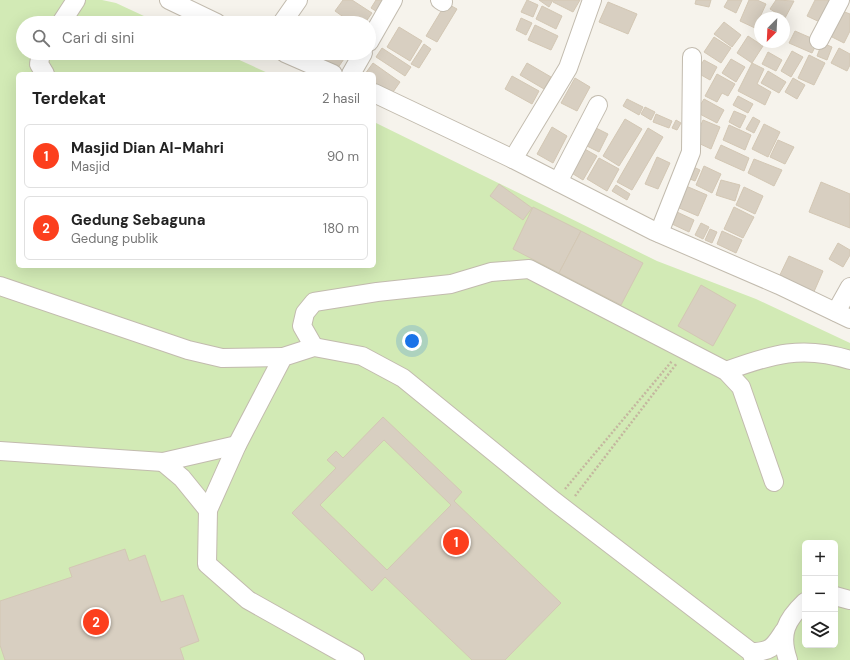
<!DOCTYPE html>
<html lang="id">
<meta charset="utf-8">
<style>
body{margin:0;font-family:"DM Sans",sans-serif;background:#f2f2f2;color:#222}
.controls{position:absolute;right:12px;bottom:12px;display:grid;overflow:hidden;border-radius:6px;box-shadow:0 4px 16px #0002}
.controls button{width:36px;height:36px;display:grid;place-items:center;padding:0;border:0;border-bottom:1px solid #e0e0e0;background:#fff;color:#222;font:20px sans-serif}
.compass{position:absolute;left:754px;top:12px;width:36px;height:36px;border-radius:50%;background:#fff;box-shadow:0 4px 16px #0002;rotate:204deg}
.you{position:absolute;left:412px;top:341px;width:14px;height:14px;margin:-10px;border:3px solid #fff;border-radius:50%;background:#1a73e8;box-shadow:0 0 0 6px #1a73e833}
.badge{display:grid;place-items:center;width:26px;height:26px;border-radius:50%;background:#fc3f1d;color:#fff;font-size:13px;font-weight:700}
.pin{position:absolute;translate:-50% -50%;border:2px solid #fff;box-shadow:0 1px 4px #0006}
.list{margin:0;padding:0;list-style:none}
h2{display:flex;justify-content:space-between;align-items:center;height:52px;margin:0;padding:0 16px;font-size:17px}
h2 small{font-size:13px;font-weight:400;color:#767676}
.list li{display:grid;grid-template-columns:26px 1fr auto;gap:12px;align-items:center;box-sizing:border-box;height:64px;margin:0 8px 8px;padding:0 8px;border:1px solid #e0e0e0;border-radius:6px}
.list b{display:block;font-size:15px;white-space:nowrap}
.list p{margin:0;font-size:13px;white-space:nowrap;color:#767676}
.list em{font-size:13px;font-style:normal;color:#767676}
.icon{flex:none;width:22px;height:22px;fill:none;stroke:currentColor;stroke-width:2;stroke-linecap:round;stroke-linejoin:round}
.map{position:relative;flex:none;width:850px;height:660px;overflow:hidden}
.search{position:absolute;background:#fff;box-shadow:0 4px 16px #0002;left:16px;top:16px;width:360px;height:44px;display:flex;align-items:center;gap:10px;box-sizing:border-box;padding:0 14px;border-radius:22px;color:#767676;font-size:15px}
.panel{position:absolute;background:#fff;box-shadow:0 4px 16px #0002;left:16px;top:72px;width:360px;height:196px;border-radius:6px}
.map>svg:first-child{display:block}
.green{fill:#d2eab5;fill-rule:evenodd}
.building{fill:#d8cfc1;stroke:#d3c7b4;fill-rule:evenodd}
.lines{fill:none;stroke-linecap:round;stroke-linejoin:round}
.minor-casing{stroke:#c2bbae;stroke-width:20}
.path{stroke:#c4b79f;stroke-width:2.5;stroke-dasharray:2 2;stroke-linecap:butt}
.minor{stroke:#fff;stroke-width:18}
</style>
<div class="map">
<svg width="850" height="660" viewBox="0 0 850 660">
<rect width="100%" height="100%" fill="#f6f3ec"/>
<path class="green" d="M0,0H102L116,3L159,23H23V53H224L270,74H18V266H374V122L657,261L756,299L850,343V660H0ZM805,543H835V645H805Z"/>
<g class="building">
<polygon points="343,0 352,0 372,13 365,23 352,23 335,11"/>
<polygon points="376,0 391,0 382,15 371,8"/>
<polygon points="527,0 538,5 533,17 521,12"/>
<polygon points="539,0 553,0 549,7"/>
<polygon points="554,0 580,0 573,12 553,2"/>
<polygon points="696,0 711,0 709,7 695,4"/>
<polygon points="728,0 742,0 736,13 724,7"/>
<polygon points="749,0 757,0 766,4 755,28 740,21"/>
<polygon points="776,0 794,1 785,18 770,9"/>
<polygon points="815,0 836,0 824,24 807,16"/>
<polygon points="608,2 637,14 628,34 599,22"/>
<polygon points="446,3 457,9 437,42 426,36"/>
<polygon points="542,6 562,16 556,29 536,19"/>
<polygon points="842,11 850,14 850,31 844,43 830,36"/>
<polygon points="521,18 532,23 526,35 516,30"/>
<polygon points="724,22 741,35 732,47 714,34"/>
<polygon points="535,25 558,36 551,50 528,40"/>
<polygon points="399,27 422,41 410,61 387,47"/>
<polygon points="795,31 818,41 812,53 789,43"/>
<polygon points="748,36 763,46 752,63 737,53"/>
<polygon points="714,37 731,48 721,63 704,52"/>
<polygon points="822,43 832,47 827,60 817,56"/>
<polygon points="424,44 431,49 419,68 411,64"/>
<polygon points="382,48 411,67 405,76 376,57"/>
<polygon points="839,48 850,54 850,65 847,71 831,63"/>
<polygon points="792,51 803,57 791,77 781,71"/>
<polygon points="768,52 782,60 776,71 762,64"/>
<polygon points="317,53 348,53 335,72 313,58"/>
<polygon points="809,55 825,63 814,85 798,78"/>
<polygon points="731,59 745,67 736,82 722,73"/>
<polygon points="704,60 717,67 710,80 696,72"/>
<polygon points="373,63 400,82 391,95 374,84 374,74 365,74"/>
<polygon points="527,63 551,77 544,89 520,75"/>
<polygon points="752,63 764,69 757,84 771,92 765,105 738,91"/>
<polygon points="768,71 786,82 779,93 761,83"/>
<polygon points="717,74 735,84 728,96 722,93 717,102 705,96"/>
<polygon points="512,76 539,91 532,104 505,89"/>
<polygon points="575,78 590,87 577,111 561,103"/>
<polygon points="793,78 805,85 797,99 785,92"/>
<polygon points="738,96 753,104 748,113 733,105"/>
<polygon points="627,99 643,107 639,115 623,106"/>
<polygon points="704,99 724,110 717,123 696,112"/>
<polygon points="645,107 655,112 651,120 641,114"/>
<polygon points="734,111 746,116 740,128 729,122"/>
<polygon points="656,114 672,121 669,128 653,122"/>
<polygon points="753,117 760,121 754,133 746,129"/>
<polygon points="625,119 642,129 619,166 603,156"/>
<polygon points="676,120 681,123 677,130 672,128"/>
<polygon points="703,120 720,127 711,149 694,141"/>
<polygon points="764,124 780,132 768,157 752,149"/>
<polygon points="729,125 751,135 745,150 723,140"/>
<polygon points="552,127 567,136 553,163 537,154"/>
<polygon points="594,127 608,134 599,152 585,145"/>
<polygon points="648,128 663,137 632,190 617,182"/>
<polygon points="778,140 794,147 785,164 770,157"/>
<polygon points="721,145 749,158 744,171 715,158"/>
<polygon points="583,148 597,156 583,180 570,172"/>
<polygon points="657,157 670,163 658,189 645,184"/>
<polygon points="599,158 619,169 607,191 587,179"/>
<polygon points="754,159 782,170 774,186 748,173"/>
<polygon points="689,165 700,170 695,181 685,177"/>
<polygon points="704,166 721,174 712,193 696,185"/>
<polygon points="721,180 740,185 735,201 716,195"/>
<polygon points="821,182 850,194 850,228 809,212"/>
<polygon points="499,184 532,208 523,220 490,196"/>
<polygon points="616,185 630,194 627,200 612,191"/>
<polygon points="686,186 707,195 698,216 677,207"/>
<polygon points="744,187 763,196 755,214 736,205"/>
<polygon points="533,207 581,231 559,273 513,249"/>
<polygon points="734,207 754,217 743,238 724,229"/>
<polygon points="677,212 694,220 689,232 672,224"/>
<polygon points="701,223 709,227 703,239 695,235"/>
<polygon points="710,229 717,232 712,243 705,240"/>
<polygon points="581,231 643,263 621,305 559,273"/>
<polygon points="722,231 742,240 736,253 717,244"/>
<polygon points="838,243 850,250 850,255 843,267 829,259"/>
<polygon points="789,256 823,271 813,294 778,279"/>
<polygon points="701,285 736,305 713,346 678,326"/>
<path d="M383,417L462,492L454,501L561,603L505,660H472L385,577L372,591L292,513L336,468L327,460L336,451L343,458ZM384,440L451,505L387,570L320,505Z"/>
<polygon points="125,549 129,561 145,555 161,602 183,595 199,641 180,648 184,660 5,660 0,645 0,601 72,577 69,568"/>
</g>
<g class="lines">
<defs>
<g id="minor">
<polyline points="169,0 217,23"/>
<polyline points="440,0 443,2"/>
<polyline points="61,23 76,0"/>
<polyline points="282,23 298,0"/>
<polyline points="819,40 840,0"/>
<polyline points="369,42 393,0"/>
<polyline points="41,53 39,64 45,74"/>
<polyline points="285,53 333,74"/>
<polyline points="351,74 363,53"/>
<polyline points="374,93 513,159 654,231 779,285 850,319"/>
<polyline points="513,159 568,68 592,0"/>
<polyline points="558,182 598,105"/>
<polyline points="659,233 691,152 692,57"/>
<polyline points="0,286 188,350 222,358 283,357"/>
<polyline points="836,312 850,287"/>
<polyline points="314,347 302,326 305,313 314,302 377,292 451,284 491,272 529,269 726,371 741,387 774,482"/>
<path d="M726,371C772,354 803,345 850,360"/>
<polyline points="0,451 163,462"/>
<polyline points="208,510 182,478 163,462 237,445"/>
<polyline points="835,596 850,600"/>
<path d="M751,652C772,652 774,646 784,631"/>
<polyline points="355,660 248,600 207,564 208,510 237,445 283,357 314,347 362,356 403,378 554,501 751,652 754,660"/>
<path d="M788,660C779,634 786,620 805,602"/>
</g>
</defs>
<use href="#minor" class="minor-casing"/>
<g class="path">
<polyline points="565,489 672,361"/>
<polyline points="575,496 677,363"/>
</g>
<use href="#minor" class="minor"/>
</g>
</svg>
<div class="controls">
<button>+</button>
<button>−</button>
<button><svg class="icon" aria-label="layers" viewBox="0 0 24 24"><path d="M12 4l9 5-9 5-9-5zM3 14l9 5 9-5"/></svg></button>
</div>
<svg class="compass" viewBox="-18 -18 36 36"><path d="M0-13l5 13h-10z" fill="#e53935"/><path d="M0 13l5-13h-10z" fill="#767676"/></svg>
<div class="you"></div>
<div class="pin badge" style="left:456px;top:542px">1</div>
<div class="pin badge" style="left:96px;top:622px">2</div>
<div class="search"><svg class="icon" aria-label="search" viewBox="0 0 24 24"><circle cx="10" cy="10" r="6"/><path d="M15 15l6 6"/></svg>Cari di sini</div>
<section class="panel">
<h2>Terdekat<small>2 hasil</small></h2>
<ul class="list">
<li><span class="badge">1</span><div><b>Masjid Dian Al-Mahri</b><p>Masjid</p></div><em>90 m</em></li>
<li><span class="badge">2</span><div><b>Gedung Sebaguna</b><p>Gedung publik</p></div><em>180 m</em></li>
</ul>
</section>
</div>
